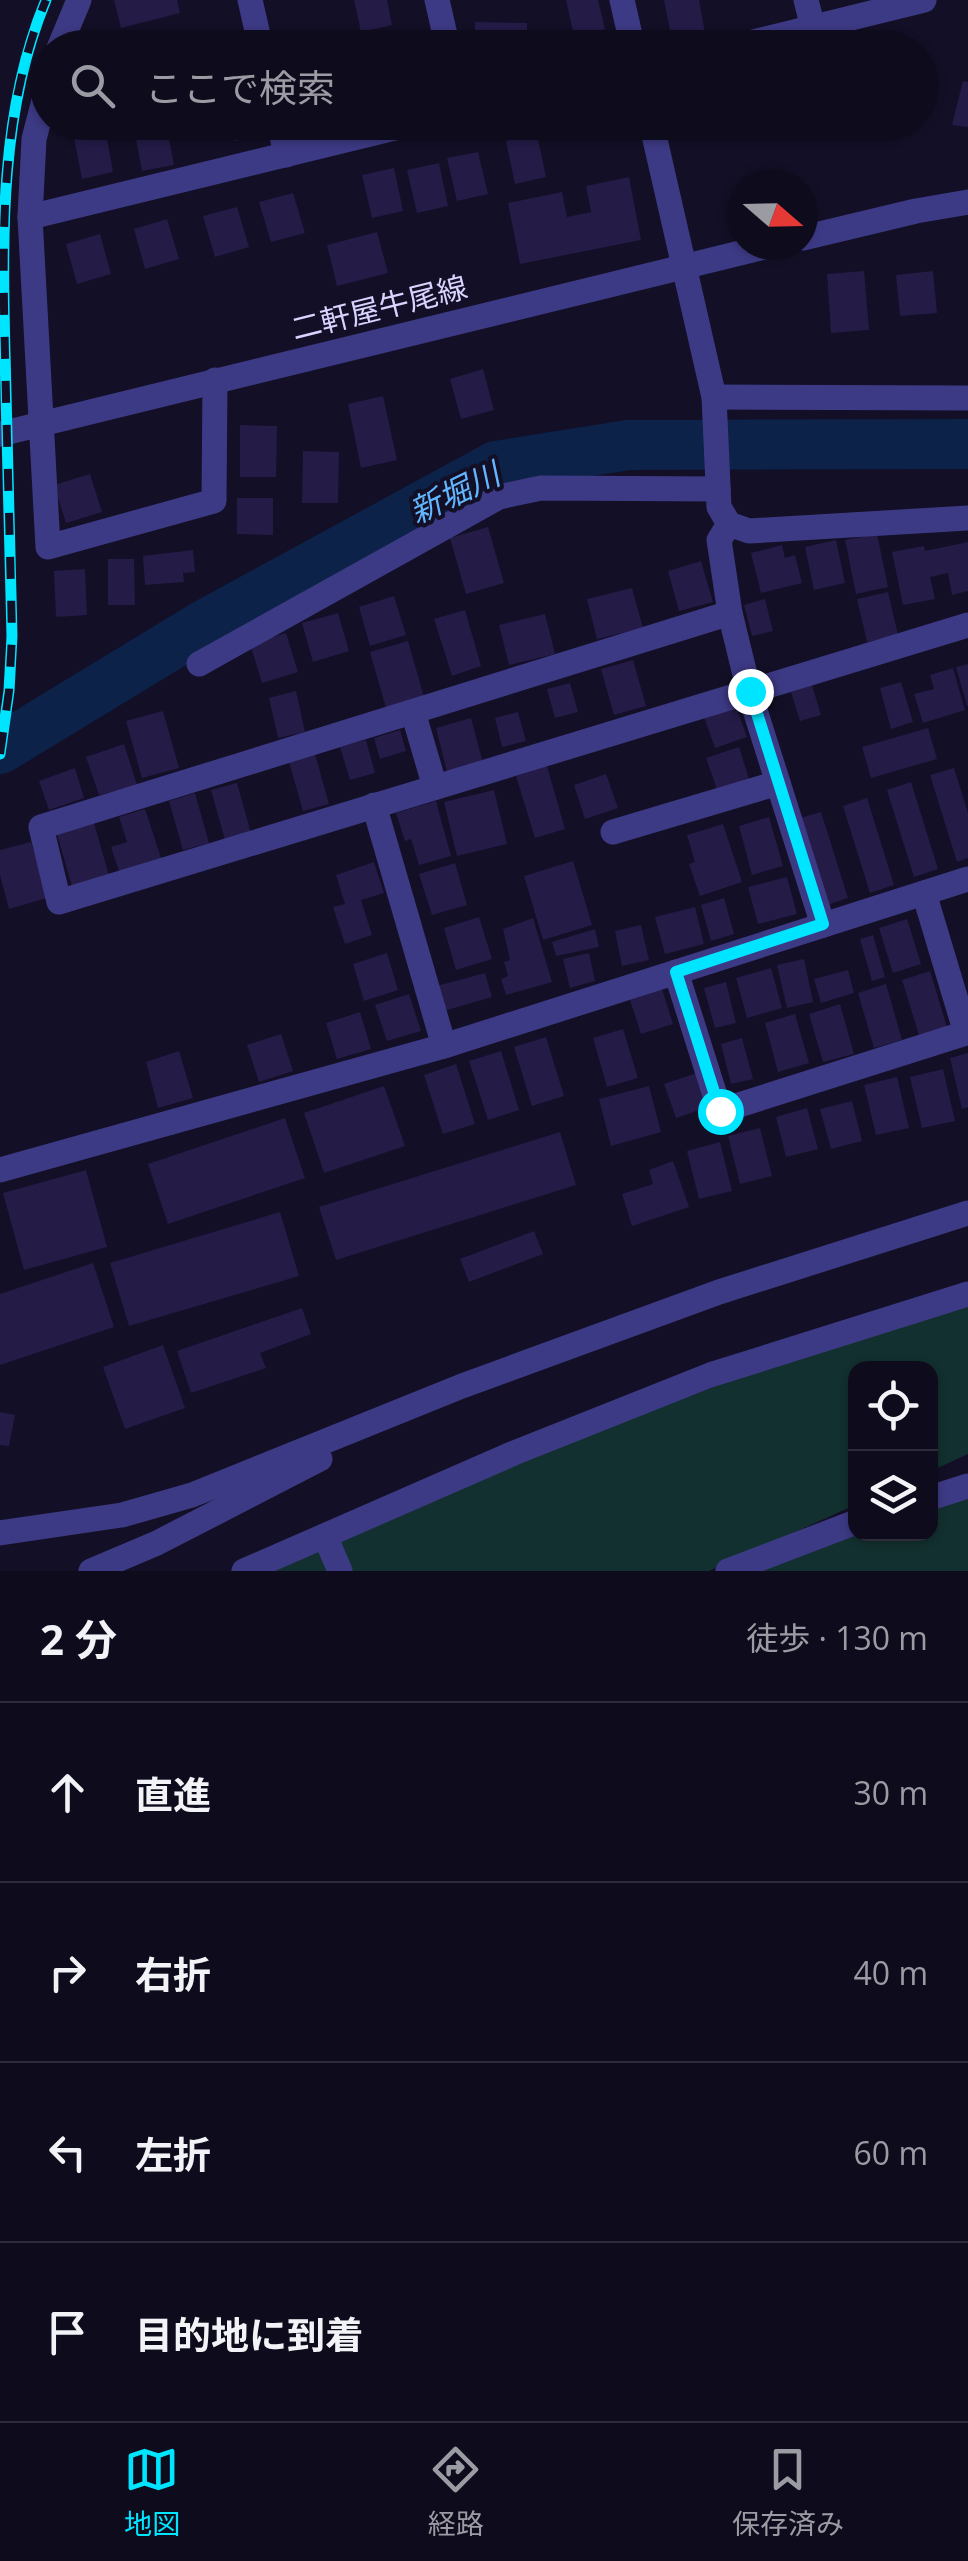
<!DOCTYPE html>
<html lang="ja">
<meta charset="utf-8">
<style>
body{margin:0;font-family:"Open Sans","Noto Sans JP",sans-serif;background:#171425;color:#f1f3f6}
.controls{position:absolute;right:30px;bottom:30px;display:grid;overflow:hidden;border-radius:20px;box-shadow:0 2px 8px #0004}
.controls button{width:90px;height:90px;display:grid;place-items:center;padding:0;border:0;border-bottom:2px solid #2e2b3b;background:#0e0b1c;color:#f1f3f6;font:50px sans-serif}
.compass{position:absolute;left:728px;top:170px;width:90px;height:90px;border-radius:50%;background:#0e0b1c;box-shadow:0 2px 8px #0004;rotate:110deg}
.stop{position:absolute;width:30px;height:30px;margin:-22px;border:8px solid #00e5ff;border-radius:50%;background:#fff}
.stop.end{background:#00e5ff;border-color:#fff;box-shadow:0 2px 10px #0008}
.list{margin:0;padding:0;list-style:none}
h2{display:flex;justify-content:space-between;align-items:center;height:130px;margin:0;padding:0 40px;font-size:42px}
h2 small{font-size:32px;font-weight:400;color:#9b9ba3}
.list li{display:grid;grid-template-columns:65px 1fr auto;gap:30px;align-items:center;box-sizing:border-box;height:180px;padding:0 40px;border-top:2px solid #2e2b3b}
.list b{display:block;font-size:38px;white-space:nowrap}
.list em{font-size:32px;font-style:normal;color:#9b9ba3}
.icon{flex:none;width:55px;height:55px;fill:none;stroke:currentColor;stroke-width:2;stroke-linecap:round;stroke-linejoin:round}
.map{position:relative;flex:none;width:968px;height:1571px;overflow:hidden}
.search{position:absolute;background:#0e0b1c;box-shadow:0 2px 8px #0004;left:30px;right:30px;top:30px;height:110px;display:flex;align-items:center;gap:25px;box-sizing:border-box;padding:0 35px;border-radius:55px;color:#9b9ba3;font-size:38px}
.sheet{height:850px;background:#0e0b1c}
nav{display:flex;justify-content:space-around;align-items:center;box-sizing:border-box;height:140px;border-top:2px solid #2e2b3b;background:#0e0b1c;font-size:28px;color:#9b9ba3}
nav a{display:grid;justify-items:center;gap:5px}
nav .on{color:#00e5ff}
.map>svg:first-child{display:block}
.green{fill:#12302f}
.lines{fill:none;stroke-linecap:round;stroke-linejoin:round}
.river{stroke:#0c2248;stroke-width:50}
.building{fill:#241b47}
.minor{stroke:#3d3a85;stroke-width:25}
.rail-casing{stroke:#00e5ff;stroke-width:11}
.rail{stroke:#130f26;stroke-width:8;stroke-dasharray:22;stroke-linecap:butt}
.route{stroke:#00e5ff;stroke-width:12}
.labels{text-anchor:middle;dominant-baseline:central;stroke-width:8;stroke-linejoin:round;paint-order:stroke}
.street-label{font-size:30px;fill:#d9d4ff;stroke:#130f26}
.water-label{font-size:32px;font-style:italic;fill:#62b6ff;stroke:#130f26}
</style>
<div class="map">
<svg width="968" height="1571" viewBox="0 0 968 1571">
<rect width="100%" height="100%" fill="#130f26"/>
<g class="green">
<polygon points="968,1288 968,1454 931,1471 930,1369 856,1369 855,1505 709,1571 248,1571 293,1550"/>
<polygon points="968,1486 968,1571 740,1571 856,1534 930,1534 931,1498"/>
</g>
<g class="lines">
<polyline class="river" points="0,749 204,625 496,466 628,445 968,444"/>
</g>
<g class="building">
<polygon points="114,0 177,0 180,13 121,28"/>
<polygon points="354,0 387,0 392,25 361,32"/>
<polygon points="566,0 598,0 605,29 574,36"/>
<polygon points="664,0 699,0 705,33 672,40"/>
<polygon points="475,22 527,23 527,48 475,48"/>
<polygon points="963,81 968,82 968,127 952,125"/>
<polygon points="71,122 104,122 113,172 82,179"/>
<polygon points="166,122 174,165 142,171 133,123"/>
<polygon points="231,122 265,122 267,136 235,141"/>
<polygon points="731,122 763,122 765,129 734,136"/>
<polygon points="537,134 546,177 515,184 506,141"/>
<polygon points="478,152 488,194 457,201 447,158"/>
<polygon points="439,163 448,206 417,213 407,170"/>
<polygon points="394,168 403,211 372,218 362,175"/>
<polygon points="629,177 641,240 520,264 508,203 562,192 567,217 591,212 586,186"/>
<polygon points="293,193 305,233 271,242 259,202"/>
<polygon points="237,207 249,247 215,257 203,216"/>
<polygon points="167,219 179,259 145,269 134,229"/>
<polygon points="377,232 388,273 337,286 327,245"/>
<polygon points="100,234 111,274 77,284 66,244"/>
<polygon points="864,271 869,330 831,333 827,274"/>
<polygon points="933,271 937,313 900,316 896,275"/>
<polygon points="483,369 494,410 461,419 450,379"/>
<polygon points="383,396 397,460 361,468 348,404"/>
<polygon points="240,425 277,426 276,477 240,477"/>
<polygon points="303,451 339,452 338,503 302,503"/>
<polygon points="90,474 102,512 66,523 54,485"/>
<polygon points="237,498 273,498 273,535 237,534"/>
<polygon points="488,527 504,583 466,594 450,538"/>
<polygon points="877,534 888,587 856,594 845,540"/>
<polygon points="836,540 845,583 814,590 805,547"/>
<polygon points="968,542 968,591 952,595 948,573 930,577 935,599 903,605 892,552 924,546 925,551"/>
<polygon points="782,545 785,558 795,555 802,583 761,593 751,553"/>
<polygon points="193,550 195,572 183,573 184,582 145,585 143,556"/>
<polygon points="108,559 134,559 135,605 108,605"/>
<polygon points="701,561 713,602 679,611 668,571"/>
<polygon points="85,569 87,615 56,617 54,571"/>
<polygon points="632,588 643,628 597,639 587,599"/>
<polygon points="888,592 898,635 867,642 857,599"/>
<polygon points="394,596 406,635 370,646 359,607"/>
<polygon points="765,599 773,631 752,636 744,605"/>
<polygon points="465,610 481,666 452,676 434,619"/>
<polygon points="338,613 349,651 313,662 302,623"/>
<polygon points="545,614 555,654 509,665 499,625"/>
<polygon points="286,633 298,672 262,683 250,644"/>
<polygon points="408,641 424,697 386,708 370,652"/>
<polygon points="633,660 646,706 614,715 601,669"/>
<polygon points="968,664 968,706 967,706 956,667"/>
<polygon points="953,668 965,710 923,723 914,694 934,689 930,675"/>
<polygon points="901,682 913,722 891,729 880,688"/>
<polygon points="570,683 578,712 555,718 547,689"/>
<polygon points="812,685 821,715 800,721 791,692"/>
<polygon points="296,691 305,732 278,738 269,698"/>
<polygon points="735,703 747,737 715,748 703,714"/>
<polygon points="163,711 179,768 142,778 126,721"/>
<polygon points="518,712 526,741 502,747 495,718"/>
<polygon points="471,718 483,763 447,772 436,728"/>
<polygon points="928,728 937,759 871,778 862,747"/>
<polygon points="400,730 406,751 380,759 374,738"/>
<polygon points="366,740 375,773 350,780 340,747"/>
<polygon points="124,744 137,785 99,795 86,757"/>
<polygon points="739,747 750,782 718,792 706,758"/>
<polygon points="315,754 329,804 303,811 289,762"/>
<polygon points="547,766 565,829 535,838 516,776"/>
<polygon points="75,768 84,798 49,810 39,781"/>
<polygon points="954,768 968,813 968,858 957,862 930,775"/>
<polygon points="606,774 618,808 585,819 574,785"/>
<polygon points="911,782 938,869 914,877 887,790"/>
<polygon points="237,783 251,833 225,840 211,790"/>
<polygon points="494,790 507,844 457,856 444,802"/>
<polygon points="195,793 209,843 183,850 169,801"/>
<polygon points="867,798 894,885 870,893 843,806"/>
<polygon points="436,801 451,856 419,865 411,839 405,841 396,813"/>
<polygon points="145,809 162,861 120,874 111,847 127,842 119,817"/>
<polygon points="821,812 848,898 824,906 797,819"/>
<polygon points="769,817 783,866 752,875 739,826"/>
<polygon points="94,823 110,879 73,890 57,834"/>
<polygon points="723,824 742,882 700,896 689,864 695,862 687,835"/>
<polygon points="31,842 47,898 9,909 0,875 0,850"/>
<polygon points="573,861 592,925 543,940 524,876"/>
<polygon points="374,862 384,893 361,900 372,935 345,944 333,907 345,904 336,875"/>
<polygon points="455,863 467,905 432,915 419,874"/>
<polygon points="787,877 797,914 758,924 748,887"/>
<polygon points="724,898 734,934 711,941 701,905"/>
<polygon points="695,907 704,944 665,954 655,917"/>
<polygon points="479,917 492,959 456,970 444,928"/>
<polygon points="533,918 552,982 506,995 501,979 508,976 504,962 510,960 503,929"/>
<polygon points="907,919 921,964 893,973 879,928"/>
<polygon points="641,925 649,960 622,966 615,931"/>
<polygon points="595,929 599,947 556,956 552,942"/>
<polygon points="873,935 885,977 872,981 860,939"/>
<polygon points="387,953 398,990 364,1001 353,964"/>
<polygon points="589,953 595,981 570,988 563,959"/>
<polygon points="804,959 813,1002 787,1008 777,965"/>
<polygon points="771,968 782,1008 747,1018 736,978"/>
<polygon points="848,970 854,993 821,1003 814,979"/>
<polygon points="930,971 947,1027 919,1035 902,980"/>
<polygon points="485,973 492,997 444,1011 437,986"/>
<polygon points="726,982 736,1023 715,1028 704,988"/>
<polygon points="886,984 902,1040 874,1048 858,993"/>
<polygon points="662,989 673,1024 641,1034 630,1000"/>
<polygon points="409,994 421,1031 387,1041 375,1005"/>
<polygon points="840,1004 854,1054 823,1062 809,1014"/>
<polygon points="360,1012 371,1049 337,1059 326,1023"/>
<polygon points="795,1014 809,1063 778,1072 765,1023"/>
<polygon points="623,1029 638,1078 607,1087 593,1038"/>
<polygon points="281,1034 293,1071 259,1082 247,1045"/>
<polygon points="546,1037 564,1096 532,1106 514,1047"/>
<polygon points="742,1038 753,1079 731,1084 721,1044"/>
<polygon points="179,1051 193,1098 158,1108 146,1062"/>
<polygon points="501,1051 519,1110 488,1120 469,1061"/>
<polygon points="968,1053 968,1107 962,1109 950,1058"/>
<polygon points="456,1064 475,1124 443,1134 424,1075"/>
<polygon points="943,1069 955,1121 922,1128 910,1077"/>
<polygon points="697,1073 708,1107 676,1118 664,1084"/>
<polygon points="897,1077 909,1128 876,1135 864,1085"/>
<polygon points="384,1086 405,1146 324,1173 304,1113"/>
<polygon points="649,1086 661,1132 611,1146 599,1099"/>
<polygon points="852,1101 862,1141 831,1149 820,1109"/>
<polygon points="807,1108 818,1149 786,1157 776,1117"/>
<polygon points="285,1118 305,1178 168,1224 148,1164"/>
<polygon points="760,1128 772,1176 740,1184 728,1136"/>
<polygon points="560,1132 576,1185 336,1260 319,1207"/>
<polygon points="720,1142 732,1191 699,1199 687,1151"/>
<polygon points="673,1161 689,1207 632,1226 622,1194 653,1184 649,1170"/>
<polygon points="86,1170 107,1247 24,1270 3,1193"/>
<polygon points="280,1212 299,1276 129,1326 110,1263"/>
<polygon points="534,1231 543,1254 469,1282 460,1259"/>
<polygon points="93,1263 114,1327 0,1365 0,1294"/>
<polygon points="302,1308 311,1334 260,1353 266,1368 191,1393 177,1351"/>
<polygon points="163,1345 185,1408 125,1429 103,1367"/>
<polygon points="0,1412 15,1415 9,1446 0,1445"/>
</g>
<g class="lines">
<g class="minor">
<polyline points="250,0 261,48"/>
<polyline points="437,0 448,48"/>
<polyline points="622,0 633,48"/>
<polyline points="806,0 813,28"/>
<polyline points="59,48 79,0"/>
<polyline points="729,48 924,0"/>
<polyline points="48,85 34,139 30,217 48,547 214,501 215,380"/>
<polyline points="279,122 286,155"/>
<polyline points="651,122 714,397 719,507 729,524 749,531 968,518"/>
<polyline points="30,217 419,122"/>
<polyline points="803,238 916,211 968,202"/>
<polyline points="714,397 968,398"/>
<polyline points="0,434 773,245"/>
<polyline points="729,524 719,540 730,613 749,691 823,925"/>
<polyline points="730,613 41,827 59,902 968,625"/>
<polyline points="199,664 499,497 541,488 718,489"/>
<polyline points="413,712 435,787"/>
<polyline points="374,805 444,1046"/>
<polyline points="613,832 778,783"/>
<polyline points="676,972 720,1111 966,1033 924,893"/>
<polyline points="0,1170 444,1046 968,879"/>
<polyline points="930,1498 968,1486"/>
<polyline points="0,1533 122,1515 192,1495 462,1386 719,1292 968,1213"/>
<polyline points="325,1536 340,1571"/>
<polyline points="91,1571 157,1543 320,1459"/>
<polyline points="244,1571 514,1453 710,1375 968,1294"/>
<polyline points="728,1571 856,1522"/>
</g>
<defs>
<path id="rail" d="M0,754L9,691L12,636C10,542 7,448 5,353C2,234 0,110 46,0"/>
</defs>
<use href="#rail" class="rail-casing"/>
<use href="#rail" class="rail"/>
</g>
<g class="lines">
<polyline class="route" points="720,1111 676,972 823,924 750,691"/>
</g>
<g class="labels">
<g class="street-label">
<text transform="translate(379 307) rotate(-14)">二軒屋牛尾線</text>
</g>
<g class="water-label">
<text transform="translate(454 492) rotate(-26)">新堀川</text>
</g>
</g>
</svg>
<div class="controls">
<button><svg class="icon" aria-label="locate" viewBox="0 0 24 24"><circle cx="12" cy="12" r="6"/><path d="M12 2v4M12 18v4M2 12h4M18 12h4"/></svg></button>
<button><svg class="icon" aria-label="layers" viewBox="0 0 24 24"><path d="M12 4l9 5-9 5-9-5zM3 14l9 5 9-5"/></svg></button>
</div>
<svg class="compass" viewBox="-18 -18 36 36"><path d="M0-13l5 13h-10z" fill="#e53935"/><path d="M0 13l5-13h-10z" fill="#9b9ba3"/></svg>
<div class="stop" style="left:720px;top:1111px"></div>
<div class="stop end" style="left:750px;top:691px"></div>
<div class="search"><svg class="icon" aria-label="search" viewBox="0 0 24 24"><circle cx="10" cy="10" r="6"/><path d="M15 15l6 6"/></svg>ここで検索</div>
</div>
<section class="sheet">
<h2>2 分<small>徒歩 · 130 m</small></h2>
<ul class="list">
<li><svg class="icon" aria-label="ahead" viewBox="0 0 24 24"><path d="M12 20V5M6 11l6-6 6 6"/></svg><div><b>直進</b></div><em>30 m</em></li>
<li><svg class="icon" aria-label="right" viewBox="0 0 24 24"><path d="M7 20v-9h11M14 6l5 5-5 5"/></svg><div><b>右折</b></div><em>40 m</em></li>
<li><svg class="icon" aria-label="left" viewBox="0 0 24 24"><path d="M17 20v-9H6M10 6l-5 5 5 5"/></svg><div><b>左折</b></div><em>60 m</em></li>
<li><svg class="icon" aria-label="arrive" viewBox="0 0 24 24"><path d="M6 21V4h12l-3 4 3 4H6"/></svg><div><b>目的地に到着</b></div></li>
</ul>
</section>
<nav>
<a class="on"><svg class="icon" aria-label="map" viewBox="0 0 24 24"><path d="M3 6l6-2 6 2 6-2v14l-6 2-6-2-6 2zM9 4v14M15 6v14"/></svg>地図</a>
<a><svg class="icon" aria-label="directions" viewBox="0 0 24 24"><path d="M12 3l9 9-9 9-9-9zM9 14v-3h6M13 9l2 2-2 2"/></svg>経路</a>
<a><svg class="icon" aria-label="saved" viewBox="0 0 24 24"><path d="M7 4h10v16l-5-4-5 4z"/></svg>保存済み</a>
</nav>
